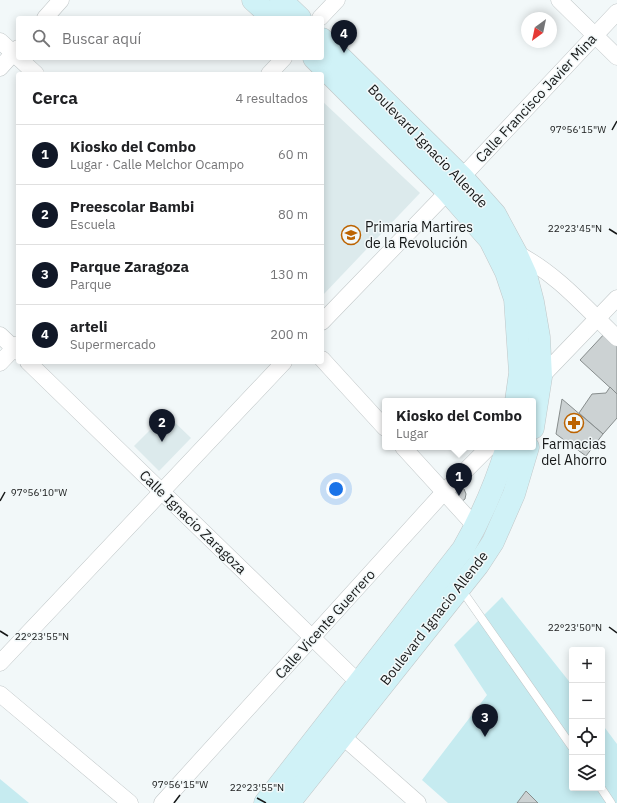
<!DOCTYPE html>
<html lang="es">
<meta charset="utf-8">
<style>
body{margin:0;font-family:"IBM Plex Sans",sans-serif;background:#f6f6f6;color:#202124}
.controls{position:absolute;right:12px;bottom:12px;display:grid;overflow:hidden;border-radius:4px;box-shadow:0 2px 10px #0003}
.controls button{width:36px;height:36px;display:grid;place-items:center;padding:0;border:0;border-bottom:1px solid #e0e0e0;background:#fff;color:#202124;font:20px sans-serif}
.compass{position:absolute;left:521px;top:12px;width:36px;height:36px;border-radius:50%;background:#fff;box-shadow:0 2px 10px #0003;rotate:213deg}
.you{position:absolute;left:336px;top:489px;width:14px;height:14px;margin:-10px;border:3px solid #fff;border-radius:50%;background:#1a73e8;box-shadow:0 0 0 6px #1a73e833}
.badge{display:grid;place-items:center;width:26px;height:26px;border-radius:50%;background:#111827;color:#fff;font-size:13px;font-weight:700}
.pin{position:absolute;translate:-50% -33px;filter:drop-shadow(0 1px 2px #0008)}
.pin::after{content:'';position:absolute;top:21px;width:14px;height:12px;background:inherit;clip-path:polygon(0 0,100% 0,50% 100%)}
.popup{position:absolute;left:382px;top:398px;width:154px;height:52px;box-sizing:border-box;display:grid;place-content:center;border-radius:4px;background:#fff;filter:drop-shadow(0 1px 3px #0005);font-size:13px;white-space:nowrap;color:#757577}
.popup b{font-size:15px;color:#202124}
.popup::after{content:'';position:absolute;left:50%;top:100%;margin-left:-8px;border:8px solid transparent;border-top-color:#fff}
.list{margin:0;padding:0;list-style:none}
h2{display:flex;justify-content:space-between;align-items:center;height:52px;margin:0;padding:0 16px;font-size:17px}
h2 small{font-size:13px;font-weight:400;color:#757577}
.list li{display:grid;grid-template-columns:26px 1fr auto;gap:12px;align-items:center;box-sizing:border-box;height:60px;padding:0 16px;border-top:1px solid #e0e0e0}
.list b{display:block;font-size:15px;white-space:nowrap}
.list p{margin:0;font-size:13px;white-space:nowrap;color:#757577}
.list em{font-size:13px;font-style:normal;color:#757577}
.icon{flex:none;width:22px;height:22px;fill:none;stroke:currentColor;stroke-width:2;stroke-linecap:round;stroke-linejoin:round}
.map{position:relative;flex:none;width:617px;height:803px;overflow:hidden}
.search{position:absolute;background:#fff;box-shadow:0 2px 10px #0003;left:16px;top:16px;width:308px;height:44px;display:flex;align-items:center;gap:10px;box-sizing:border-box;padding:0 14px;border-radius:4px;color:#757577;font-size:15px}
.panel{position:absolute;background:#fff;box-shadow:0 2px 10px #0003;left:16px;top:72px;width:308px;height:292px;border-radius:4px}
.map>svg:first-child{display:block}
.built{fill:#dceaec}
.green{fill:#c6ebf0}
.building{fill:#ccd2d3;stroke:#878d8d}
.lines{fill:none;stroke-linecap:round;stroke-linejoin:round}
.service-casing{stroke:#c1c7c8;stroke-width:9}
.minor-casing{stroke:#c1c7c8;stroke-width:17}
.secondary-casing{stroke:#c1c7c8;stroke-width:23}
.service{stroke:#fff;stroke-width:8}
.minor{stroke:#fff;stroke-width:16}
.secondary{stroke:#d0f2f7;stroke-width:22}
.ticks{fill:none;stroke:#161818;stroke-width:1.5}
.labels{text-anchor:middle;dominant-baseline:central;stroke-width:3;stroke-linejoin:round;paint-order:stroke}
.street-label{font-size:14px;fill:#161818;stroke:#f2f8f9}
.poi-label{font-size:14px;fill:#161818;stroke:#f2f8f9;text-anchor:start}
.ticks-label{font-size:10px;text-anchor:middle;fill:#161818;stroke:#f2f8f9;stroke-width:3;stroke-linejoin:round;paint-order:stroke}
</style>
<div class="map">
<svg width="617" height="803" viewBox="0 0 617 803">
<rect width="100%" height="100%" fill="#f2f8f9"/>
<g class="built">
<polygon points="322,101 420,193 322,296"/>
<polygon points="166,414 191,438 159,471 134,446"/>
</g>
<g class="green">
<polygon points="502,597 572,685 572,788 602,788 602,724 617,744 617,803 448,803 422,780 487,695 454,645"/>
<polygon points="0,779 29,803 0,803"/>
</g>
<g class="building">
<polygon points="606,332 617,343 617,394 580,360"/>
<polygon points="610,387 617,394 617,418 603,434 579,413 592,394 606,393"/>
<polygon points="562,399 603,434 586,456 556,434"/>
<polygon points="459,487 464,489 466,494 465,499 461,502 451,495"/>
<polygon points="526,791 538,803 517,803"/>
</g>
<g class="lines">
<defs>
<g id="service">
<polyline points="461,589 572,747"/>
<polyline points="601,788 611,803"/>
</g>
<g id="minor">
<polyline points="559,0 617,57"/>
<polyline points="45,18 61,0"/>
<polyline points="320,18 337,0"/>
<polyline points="0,41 36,74"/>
<polyline points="0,68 18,48"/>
<polyline points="269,74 284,58"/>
<path d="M516,253C555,272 586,308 617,338"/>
<polyline points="322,322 462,177 617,12"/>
<polyline points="0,335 18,352"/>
<polyline points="322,359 385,428"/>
<polyline points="28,362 358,682"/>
<polyline points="0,363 18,344"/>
<polyline points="541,377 617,298"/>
<polyline points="403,447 476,527"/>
<polyline points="0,663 284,362"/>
<polyline points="0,694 130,803"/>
<polyline points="342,736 418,803"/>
<polyline points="162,803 444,492 489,447"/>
</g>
<g id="secondary">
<polyline points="253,0 273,18"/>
<polyline points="281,0 300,18"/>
<polyline points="322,39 462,177 495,214 516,253 526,275 533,302 539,337 541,377 533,428"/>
<polyline points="314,58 447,191 490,240 506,272 515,299 520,373 516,401"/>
<path d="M265,803L463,549C482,516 496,483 507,447"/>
<polyline points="289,803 478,565 493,542 514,494 528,447"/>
</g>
</defs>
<use href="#service" class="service-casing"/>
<use href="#minor" class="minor-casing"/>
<use href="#secondary" class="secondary-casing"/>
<use href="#service" class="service"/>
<use href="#minor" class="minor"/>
<use href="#secondary" class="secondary"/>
</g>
<path class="ticks" d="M612,130L617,121M609,229L617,234M0,501L5,492M609,627L617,633M0,631L8,636M257,798L266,803M174,803L180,795"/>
<defs>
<symbol id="school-ring" viewBox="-11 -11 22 22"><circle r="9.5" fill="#f2f8f9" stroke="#bc6301" stroke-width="1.5"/><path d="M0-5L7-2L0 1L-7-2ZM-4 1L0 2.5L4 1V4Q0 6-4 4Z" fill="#bc6301"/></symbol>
<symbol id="pharmacy-ring" viewBox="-11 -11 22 22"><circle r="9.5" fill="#f2f8f9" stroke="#bc6301" stroke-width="1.5"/><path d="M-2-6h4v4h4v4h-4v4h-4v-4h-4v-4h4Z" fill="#bc6301"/></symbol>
</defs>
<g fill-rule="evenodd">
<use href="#school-ring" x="340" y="224" width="22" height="22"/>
<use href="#pharmacy-ring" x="563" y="412" width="22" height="22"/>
</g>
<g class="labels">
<g class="street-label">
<text transform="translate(536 98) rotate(-47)">Calle Francisco Javier Mina</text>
<text transform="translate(428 146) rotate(46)">Boulevard Ignacio Allende</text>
<text transform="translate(193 522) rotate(44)">Calle Ignacio Zaragoza</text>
<text transform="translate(434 618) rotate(-52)">Boulevard Ignacio Allende</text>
<text transform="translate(325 624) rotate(-48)">Calle Vicente Guerrero</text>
</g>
<g class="poi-label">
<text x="365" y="227">Primaria Martires<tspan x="365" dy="16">de la Revolución</tspan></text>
<text x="574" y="444" text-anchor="middle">Farmacias<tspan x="574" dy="16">del Ahorro</tspan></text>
</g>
</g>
<g class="ticks-label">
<text x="578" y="133">97°56'15"W</text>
<text x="575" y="232">22°23'45"N</text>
<text x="39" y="496">97°56'10"W</text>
<text x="575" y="631">22°23'50"N</text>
<text x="42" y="640">22°23'55"N</text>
<text x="180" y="788">97°56'15"W</text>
<text x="257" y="791">22°23'55"N</text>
</g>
</svg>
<div class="controls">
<button>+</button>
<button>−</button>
<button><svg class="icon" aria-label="locate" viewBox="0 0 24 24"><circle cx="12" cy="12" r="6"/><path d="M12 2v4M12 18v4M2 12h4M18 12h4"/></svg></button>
<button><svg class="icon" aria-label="layers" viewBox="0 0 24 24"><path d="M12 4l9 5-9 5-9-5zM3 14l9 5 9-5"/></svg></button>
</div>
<svg class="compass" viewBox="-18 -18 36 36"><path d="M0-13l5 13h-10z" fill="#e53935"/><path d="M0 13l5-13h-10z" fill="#757577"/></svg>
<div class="you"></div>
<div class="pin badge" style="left:459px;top:496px">1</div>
<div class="popup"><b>Kiosko del Combo</b>Lugar</div>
<div class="pin badge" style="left:162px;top:442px">2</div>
<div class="pin badge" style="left:485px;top:737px">3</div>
<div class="pin badge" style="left:344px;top:53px">4</div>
<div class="search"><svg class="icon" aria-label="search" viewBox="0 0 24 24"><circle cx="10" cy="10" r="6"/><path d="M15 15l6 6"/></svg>Buscar aquí</div>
<section class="panel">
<h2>Cerca<small>4 resultados</small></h2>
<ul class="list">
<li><span class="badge">1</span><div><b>Kiosko del Combo</b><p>Lugar · Calle Melchor Ocampo</p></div><em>60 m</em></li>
<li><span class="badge">2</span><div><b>Preescolar Bambi</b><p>Escuela</p></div><em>80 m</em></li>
<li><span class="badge">3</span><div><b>Parque Zaragoza</b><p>Parque</p></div><em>130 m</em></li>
<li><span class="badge">4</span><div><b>arteli</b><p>Supermercado</p></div><em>200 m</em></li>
</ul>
</section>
</div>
